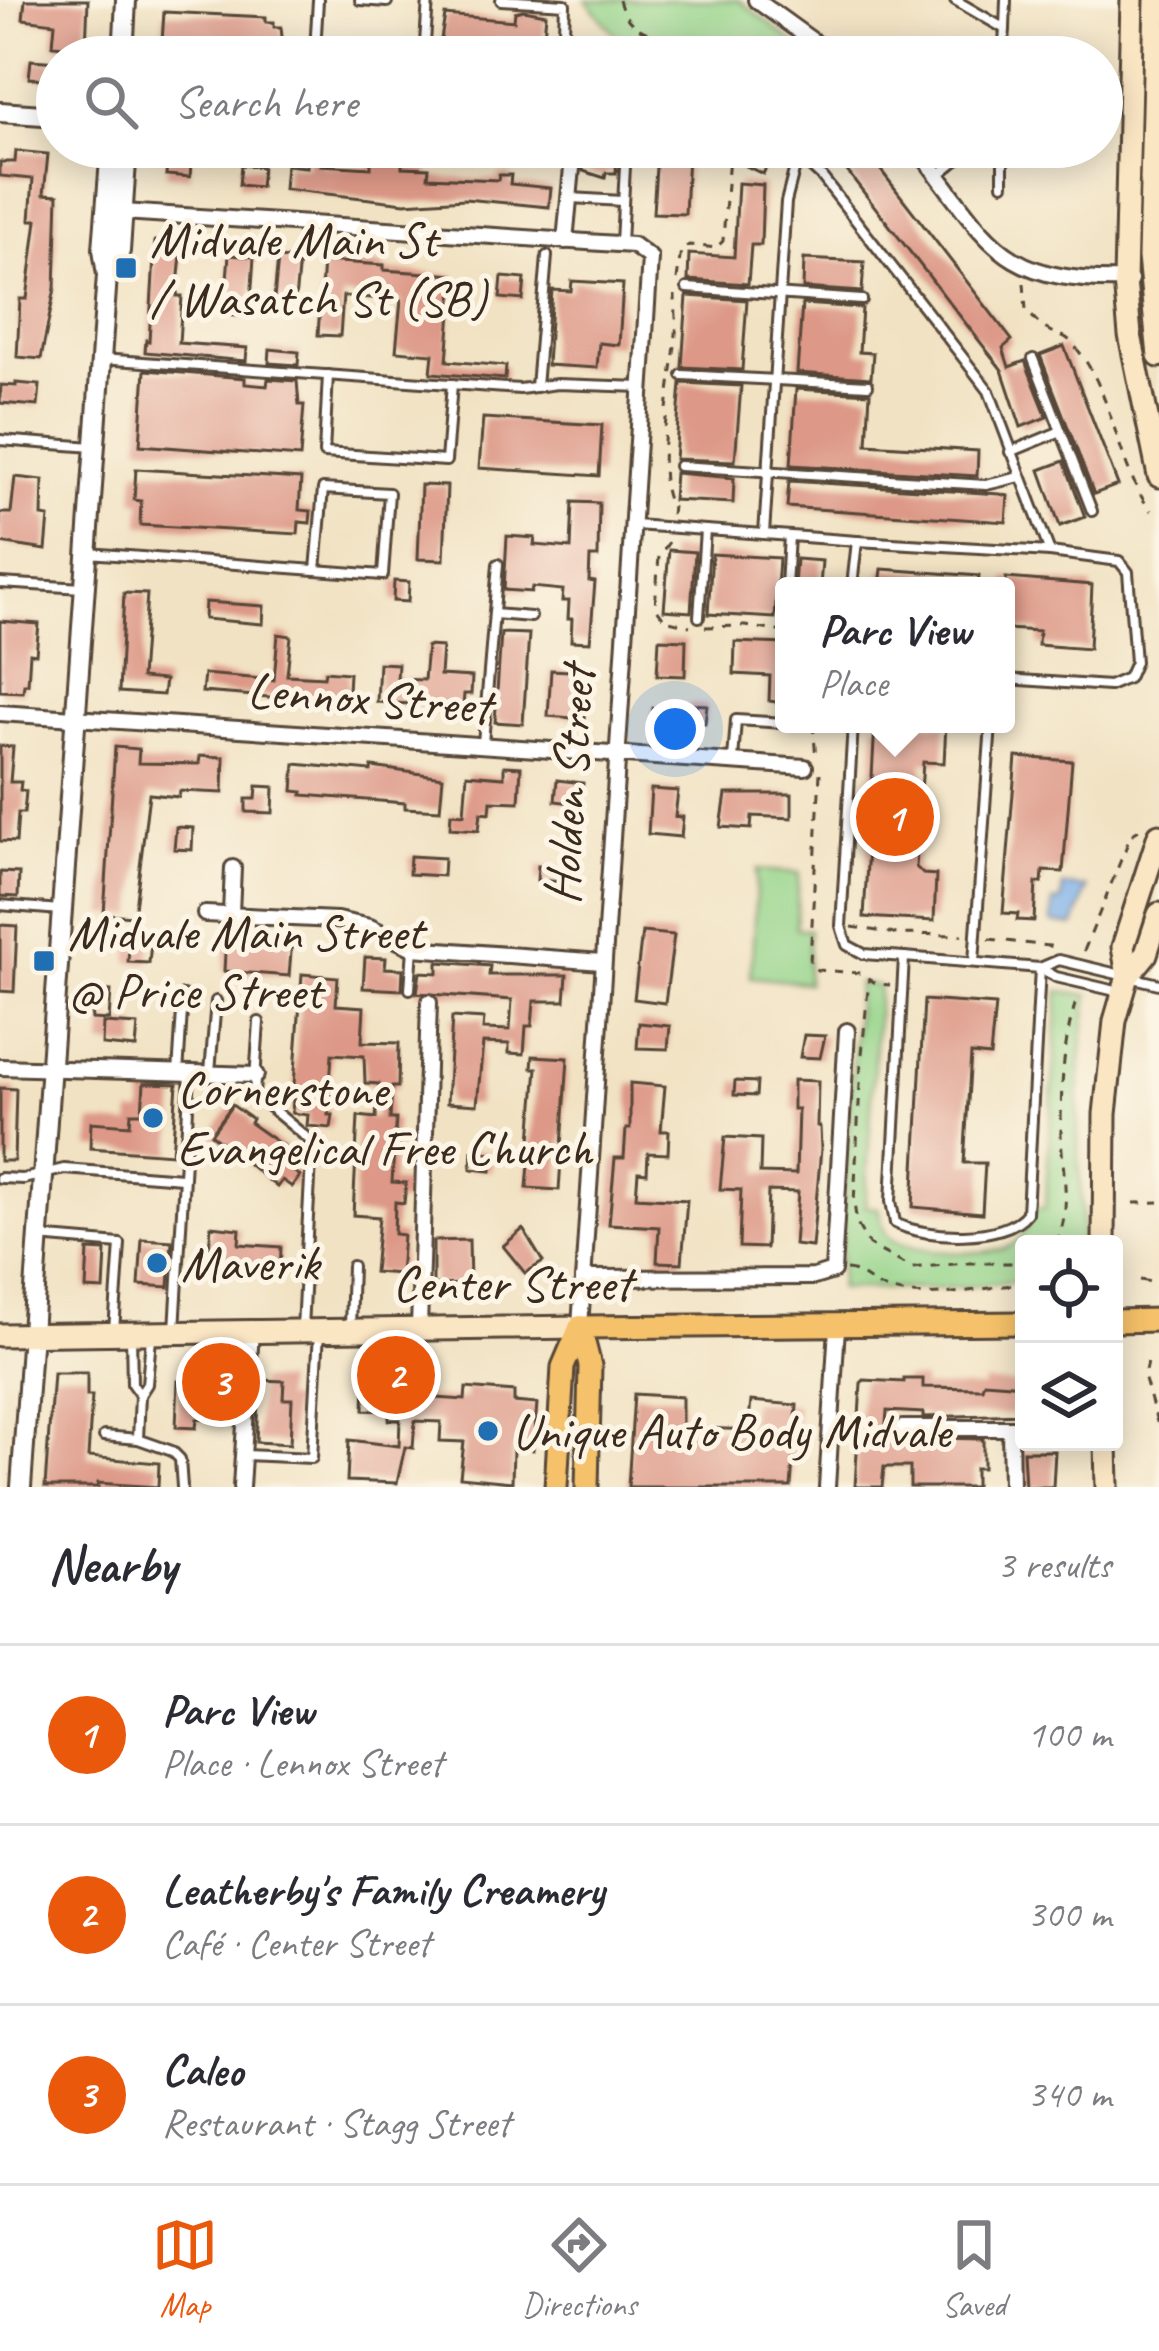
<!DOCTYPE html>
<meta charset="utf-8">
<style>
body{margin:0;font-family:Caveat,sans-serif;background:#f2f2f3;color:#2b2b33}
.controls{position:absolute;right:36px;bottom:36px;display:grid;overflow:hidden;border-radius:12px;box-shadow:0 6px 30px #0003}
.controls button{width:108px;height:108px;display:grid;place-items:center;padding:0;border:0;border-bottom:3px solid #e1e1e2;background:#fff;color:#2b2b33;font:60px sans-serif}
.you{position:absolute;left:675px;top:729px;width:42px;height:42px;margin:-30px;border:9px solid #fff;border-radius:50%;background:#1a73e8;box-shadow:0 0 0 18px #1a73e833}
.badge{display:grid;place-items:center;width:78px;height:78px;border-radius:50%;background:#ea580c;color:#fff;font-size:39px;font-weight:700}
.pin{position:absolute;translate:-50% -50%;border:6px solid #fff;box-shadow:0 3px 12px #0006}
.popup{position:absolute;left:775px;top:577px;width:240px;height:156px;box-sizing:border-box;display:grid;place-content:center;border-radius:12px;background:#fff;filter:drop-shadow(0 3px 9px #0005);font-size:39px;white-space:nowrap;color:#7c7c81}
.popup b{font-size:45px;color:#2b2b33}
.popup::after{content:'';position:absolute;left:50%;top:100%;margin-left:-24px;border:24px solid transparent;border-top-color:#fff}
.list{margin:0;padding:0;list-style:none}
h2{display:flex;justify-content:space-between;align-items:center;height:156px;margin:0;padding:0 48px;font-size:51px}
h2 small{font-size:39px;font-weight:400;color:#7c7c81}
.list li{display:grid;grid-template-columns:78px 1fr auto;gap:36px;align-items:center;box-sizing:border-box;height:180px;padding:0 48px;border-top:3px solid #e1e1e2}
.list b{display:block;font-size:45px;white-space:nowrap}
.list p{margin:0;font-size:39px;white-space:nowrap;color:#7c7c81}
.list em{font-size:39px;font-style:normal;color:#7c7c81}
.icon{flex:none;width:66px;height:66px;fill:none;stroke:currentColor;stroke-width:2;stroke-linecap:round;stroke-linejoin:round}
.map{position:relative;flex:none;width:1159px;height:1487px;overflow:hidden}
.search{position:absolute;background:#fff;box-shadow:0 6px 30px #0003;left:36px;right:36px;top:36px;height:132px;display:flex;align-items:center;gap:30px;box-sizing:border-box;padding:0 42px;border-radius:66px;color:#7c7c81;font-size:45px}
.sheet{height:696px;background:#fff}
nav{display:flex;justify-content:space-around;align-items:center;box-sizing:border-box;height:168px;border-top:3px solid #e1e1e2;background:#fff;font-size:33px;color:#7c7c81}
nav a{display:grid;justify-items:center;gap:6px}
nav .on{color:#ea580c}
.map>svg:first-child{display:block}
.green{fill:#94d48a;stroke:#687f54;stroke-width:3}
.water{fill:#7db0ea;stroke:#5c6d84;stroke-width:3}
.building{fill:#dd9887}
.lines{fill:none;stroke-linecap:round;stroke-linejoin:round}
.service-casing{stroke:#564637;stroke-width:14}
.minor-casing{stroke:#564637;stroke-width:20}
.tertiary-casing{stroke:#564637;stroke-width:24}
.secondary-casing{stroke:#564637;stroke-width:27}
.primary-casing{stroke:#564637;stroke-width:27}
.path{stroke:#564637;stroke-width:3;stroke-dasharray:9 9;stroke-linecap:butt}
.service{stroke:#fff;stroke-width:8}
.minor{stroke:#fff;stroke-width:14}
.tertiary{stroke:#fff;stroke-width:18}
.secondary{stroke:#fbe6c4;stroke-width:21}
.primary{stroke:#f5c16b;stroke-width:21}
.poi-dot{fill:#1f6fb2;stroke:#fcf5e5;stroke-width:4.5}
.labels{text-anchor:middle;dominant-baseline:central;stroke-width:10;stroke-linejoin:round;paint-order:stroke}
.poi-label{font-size:51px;fill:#3b2a1e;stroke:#fcf5e5;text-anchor:start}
.street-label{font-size:51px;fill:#3b2a1e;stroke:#fcf5e5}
</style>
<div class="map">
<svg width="1159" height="1487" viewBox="0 0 1159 1487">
<rect width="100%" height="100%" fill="#fcf5e5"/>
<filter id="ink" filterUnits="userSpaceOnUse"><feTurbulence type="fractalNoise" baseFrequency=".00833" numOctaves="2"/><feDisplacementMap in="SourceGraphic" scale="24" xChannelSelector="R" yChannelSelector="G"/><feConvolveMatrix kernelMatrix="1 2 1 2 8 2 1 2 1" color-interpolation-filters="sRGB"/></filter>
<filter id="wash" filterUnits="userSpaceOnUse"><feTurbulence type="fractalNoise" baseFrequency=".004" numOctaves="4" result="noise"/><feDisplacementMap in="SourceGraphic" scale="48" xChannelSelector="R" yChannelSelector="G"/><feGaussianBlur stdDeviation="2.7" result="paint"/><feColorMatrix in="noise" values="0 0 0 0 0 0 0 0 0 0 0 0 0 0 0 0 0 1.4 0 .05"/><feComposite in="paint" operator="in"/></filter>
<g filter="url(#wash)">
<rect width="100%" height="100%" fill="#f1e2c3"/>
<g class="green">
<polygon points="586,0 739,0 812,57 634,57"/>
<polygon points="757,870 799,873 796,928 809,930 807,983 751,977"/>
<path d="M858,983L879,986L865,1207L878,1208C881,1215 882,1229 887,1235C900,1255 987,1256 1008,1247C1024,1239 1029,1225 1032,1208L1045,1209L1059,991L1089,995C1082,1043 1077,1090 1078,1138C1078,1174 1085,1208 1081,1244H1024V1281L938,1289H839Z"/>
</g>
<polygon class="water" points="1063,886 1087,888 1074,926 1052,923 1053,902 1061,902"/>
<g id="blocks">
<g class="building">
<polygon points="25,0 88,0 86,48 53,45 55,23 23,19"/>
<polygon points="523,10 546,14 542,57 447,57 448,47 440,46 445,15 514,21 515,12"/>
<polygon points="164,12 266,17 266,22 274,22 274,27 281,27 284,57 161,57"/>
<polygon points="31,60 57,62 57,80 29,78"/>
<polygon points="585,147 617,147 616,173 606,173 605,178 583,171"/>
<polygon points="748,147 776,147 763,174 740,163"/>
<polygon points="840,147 863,147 1012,340 1003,348 1009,367 1025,361 1047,417 1021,427 1002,370 833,153"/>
<polygon points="169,148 192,150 190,177 166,175"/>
<polygon points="16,151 48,154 44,194 58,195 55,288 41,359 17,357 20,299 27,299 37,220 30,220 33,179 0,176 0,162 15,162"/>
<polygon points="308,152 322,153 321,165 371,168 371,161 402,162 402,167 429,168 428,177 498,180 499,175 511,175 510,184 551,188 549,207 465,199 405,203 284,189 286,165 307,167"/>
<polygon points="657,152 688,154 685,214 653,213"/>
<polygon points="241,165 262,167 260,187 239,185"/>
<polygon points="738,183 763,185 761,245 751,245 748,284 688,280 689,254 734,257"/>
<polygon points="155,241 182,244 177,296 182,296 179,343 247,348 246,361 145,352 146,340 149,341"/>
<polygon points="229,255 254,257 250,317 224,315"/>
<polygon points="278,258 299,260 295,301 274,299"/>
<polygon points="804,259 864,262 862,292 803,288"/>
<polygon points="323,261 384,265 384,270 454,275 447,361 506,366 505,379 431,373 433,354 396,351 401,300 343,296 340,336 318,335"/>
<polygon points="502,277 525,279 523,300 500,298"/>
<polygon points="572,281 623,284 619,345 599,343 597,368 547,365 552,290 571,291"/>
<polygon points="687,296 747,300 742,370 682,367"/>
<polygon points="802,304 862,308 859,352 873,353 871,378 797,373"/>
<polygon points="1064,346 1118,485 1094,494 1040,355"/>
<polygon points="270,349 299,352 298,365 269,363"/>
<polygon points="145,370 245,378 245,384 267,386 268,379 297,381 299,405 304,405 300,457 140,445"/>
<polygon points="16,383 40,385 38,406 0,403 1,385 16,386"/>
<polygon points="681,383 741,386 735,461 675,459"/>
<polygon points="796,389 870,393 867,444 978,451 977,476 791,465"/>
<polygon points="483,418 602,425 599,476 479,468"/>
<polygon points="1064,461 1085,517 1060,526 1040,470"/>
<polygon points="136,469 301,479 299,510 311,511 310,523 299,522 298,534 140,525 141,501 134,500"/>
<polygon points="675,473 734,478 733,503 673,500"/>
<polygon points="15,477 43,480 42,516 49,517 46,550 0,543 0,513 11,513"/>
<polygon points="789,481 1000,494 1008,496 1006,522 787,507"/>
<polygon points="421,485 447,486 444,560 418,559"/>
<polygon points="573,502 599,503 598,557 590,557 589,581 595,582 590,642 571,641 572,619 568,619 569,601 562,601 563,590 532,587 531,592 504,590 507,536 535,538 534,545 571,548"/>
<polygon points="669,550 695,552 691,612 664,610"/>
<polygon points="712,554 779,558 775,618 708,614"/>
<polygon points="796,559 822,561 820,586 794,586"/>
<polygon points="882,569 979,576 978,586 880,586"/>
<polygon points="1006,578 1092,585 1089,649 1038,645 1039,631 1006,629"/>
<polygon points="394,581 409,582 408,602 393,601"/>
<polygon points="124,593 147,594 141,678 165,680 163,695 119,692"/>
<polygon points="205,602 264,606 263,624 204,619"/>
<polygon points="0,621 39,624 36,654 30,653 28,684 24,684 23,692 0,691"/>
<polygon points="501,633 529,634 523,724 495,722"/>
<polygon points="278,634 291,636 287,675 324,677 325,671 349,673 347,709 323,708 323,701 202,692 204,674 274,680"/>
<polygon points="659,639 686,640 685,676 657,675"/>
<polygon points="735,642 784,644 784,703 769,701 770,676 734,674"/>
<polygon points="427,646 442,647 440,675 472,677 471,694 464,694 463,707 377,702 379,663 398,664 397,679 424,680"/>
<polygon points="551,670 588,672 585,719 548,716"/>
<polygon points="688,704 707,705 705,724 681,723 680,730 651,727 653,708 688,711"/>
<polygon points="875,724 946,724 944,763 923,762 916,867 923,874 936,875 934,921 864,917"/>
<polygon points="0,746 13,747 10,782 21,782 20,790 26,791 24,813 18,813 16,842 0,841"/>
<polygon points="115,747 139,749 138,763 199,764 200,756 224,757 223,793 180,791 179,797 149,794 134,916 104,914"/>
<polygon points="1016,757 1072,761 1063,872 1043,871 1042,883 1036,883 1034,921 1017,920 1018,914 1003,913"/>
<polygon points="295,764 371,771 372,767 443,777 440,810 405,808 405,803 302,795 303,792 293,791"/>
<polygon points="504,766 521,767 519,802 491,801 490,813 481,812 479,830 450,828 451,813 464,814 467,774 504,777"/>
<polygon points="557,780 583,783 581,804 555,801"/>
<polygon points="257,786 274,787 273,813 246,812 246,799 256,799"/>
<polygon points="651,789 678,791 675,817 683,817 681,837 648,834"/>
<polygon points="726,794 792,794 792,818 752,816 751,829 721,827"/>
<polygon points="176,827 193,828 192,850 174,849"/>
<polygon points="410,856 444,858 443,876 409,874"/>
<polygon points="538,866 564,869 563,882 537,880"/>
<polygon points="0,872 19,873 18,897 0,896"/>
<polygon points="0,925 17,926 14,992 0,991"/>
<polygon points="130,931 152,933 149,963 128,962"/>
<polygon points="642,932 674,935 665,1003 634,999"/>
<polygon points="226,936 292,940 289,976 224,971"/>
<polygon points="365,957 386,958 385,968 403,969 402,990 363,988"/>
<polygon points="438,962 490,966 489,975 567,975 565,1001 534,1001 532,1026 526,1026 524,1054 509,1053 509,1044 483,1043 477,1105 447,1103 452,1017 484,1019 483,1029 510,1030 512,1000 417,993 420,972 438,973"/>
<polygon points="302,974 338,977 336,1005 364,1007 362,1042 399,1043 398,1087 392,1087 390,1119 396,1119 392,1182 406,1183 404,1203 395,1202 394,1234 403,1235 400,1274 374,1272 379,1217 353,1215 358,1116 376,1118 379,1084 365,1083 364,1056 332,1054 328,1115 333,1115 331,1128 307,1126 308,1115 292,1113"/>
<polygon points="89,990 111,991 109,1020 92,1019"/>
<polygon points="924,1000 995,1005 990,1056 971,1054 964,1163 985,1163 982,1213 913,1207"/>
<polygon points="103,1023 138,1025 136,1048 102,1045"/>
<polygon points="639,1023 670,1026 668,1049 637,1048"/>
<polygon points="804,1035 825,1036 820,1058 800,1057"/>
<polygon points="533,1056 568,1058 559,1190 527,1188 537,1068 532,1068"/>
<polygon points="793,1080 818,1081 817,1126 820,1127 821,1149 812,1247 794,1245 798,1192 768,1191 766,1248 739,1247 741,1190 720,1189 725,1137 761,1139 760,1173 796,1174 798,1109 793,1109"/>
<polygon points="735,1081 757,1082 756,1096 734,1095"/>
<polygon points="144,1083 177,1084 172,1154 90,1148 91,1122 130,1125 131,1113 142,1113"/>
<polygon points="630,1083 665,1086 661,1131 669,1131 668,1154 648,1153 647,1173 638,1172 636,1197 687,1200 682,1263 657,1262 659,1227 609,1224 615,1158 624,1158 626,1129 630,1129"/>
<polygon points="0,1088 16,1089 14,1161 0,1161"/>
<polygon points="232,1105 252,1119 250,1123 300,1158 292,1170 300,1176 292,1187 282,1180 277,1187 211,1134"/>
<polygon points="472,1151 493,1153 491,1171 471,1169"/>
<polygon points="211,1226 240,1229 239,1244 281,1247 280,1275 263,1274 264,1268 208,1262"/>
<polygon points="523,1229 543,1262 525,1273 503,1246"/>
<polygon points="142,1239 172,1241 169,1287 139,1285"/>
<polygon points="469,1240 470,1284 433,1285 433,1241"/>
<polygon points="88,1250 106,1251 104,1290 86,1289"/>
<polygon points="405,1366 406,1396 465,1400 466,1388 514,1392 514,1402 537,1404 533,1450 513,1449 512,1482 460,1477 464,1442 440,1441 441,1422 415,1421 413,1448 405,1447 397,1483 347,1481 349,1440 399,1446 400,1420 389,1420 389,1411 364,1410 365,1377 388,1378 388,1367"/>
<polygon points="218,1372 237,1373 234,1420 197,1419 196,1428 176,1427 178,1381 217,1384"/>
<polygon points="53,1373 87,1373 87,1396 92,1396 88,1457 159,1463 158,1487 98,1483 98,1487 45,1487"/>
<polygon points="904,1379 923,1379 923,1387 982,1388 984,1382 1024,1385 1024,1414 923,1417 923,1413 887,1411 885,1437 983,1439 983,1468 975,1468 975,1487 910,1487 910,1467 884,1467 882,1487 855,1487 861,1383 864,1380 904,1382"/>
<polygon points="259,1380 284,1381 283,1399 292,1399 290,1444 256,1442"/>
<polygon points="634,1394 682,1397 682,1427 748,1430 751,1401 797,1405 791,1487 628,1487"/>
<polygon points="1023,1451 1055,1451 1053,1487 1025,1487"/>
</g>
</g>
</g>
<g filter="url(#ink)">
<use href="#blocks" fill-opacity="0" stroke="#564637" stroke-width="3"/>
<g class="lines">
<defs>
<g id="service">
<polyline points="360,0 387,2"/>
<polyline points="501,0 565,4 563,57"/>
<polyline points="955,0 1005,29 1003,57"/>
<polyline points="1005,29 1006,0"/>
<polyline points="315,51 318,0"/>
<polyline points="424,57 428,0"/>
<polyline points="804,147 798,155 822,177 989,391 1050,552 1119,561 1128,572 1135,662 1128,678 1109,686 1006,679"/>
<polyline points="798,155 786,202 764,534 857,541"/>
<polyline points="938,175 973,147"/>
<polyline points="1003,184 1003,147"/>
<polyline points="571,198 622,201"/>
<polyline points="621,243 626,147"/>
<polyline points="687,288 862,300"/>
<polyline points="101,359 520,389 557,384 642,387"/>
<polyline points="1033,359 1092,511"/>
<polyline points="328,375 324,453 446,461 452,384"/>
<polyline points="682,375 868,385"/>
<polyline points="536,387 547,256"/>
<polyline points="0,440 93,447"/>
<polyline points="1010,452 1061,431"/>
<polyline points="679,466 986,485 1020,477"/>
<polyline points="634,525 764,534"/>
<polyline points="88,553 383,575 389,493 323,489 316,570"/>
<polyline points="0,583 83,588"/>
<polyline points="786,586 789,536"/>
<polyline points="852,586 857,541 1050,552"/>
<polyline points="494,614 531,617"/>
<polyline points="699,617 705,530"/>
<path d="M853,724L841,926L847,945L864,954L904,957L891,1201L895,1223C925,1239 1005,1242 1027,1213L1040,968"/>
<polyline points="483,743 498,564"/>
<polyline points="733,760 736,720 784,723"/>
<polyline points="0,905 60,910"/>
<polyline points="904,957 1040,968 1056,977 1120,992"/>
<polyline points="974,962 991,724"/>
<polyline points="1040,968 1059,960 1159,984"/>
<polyline points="410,989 413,948"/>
<polyline points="259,1022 254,1094 312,1142 302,1328"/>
<polyline points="210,1072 216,1001"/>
<polyline points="178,1074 183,995"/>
<polyline points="0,1178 23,1179 64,1169 182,1178"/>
<polyline points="38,1237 120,1244 114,1331"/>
<polyline points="350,1327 352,1266"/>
<polyline points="175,1330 190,1074"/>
<polyline points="131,1334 132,1384 140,1395 147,1384 151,1338"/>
<polyline points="140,1395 138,1439 172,1451 180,1459 182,1487"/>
<polyline points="104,1436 138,1439"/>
<polyline points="245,1455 312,1458 319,1331"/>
</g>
<g id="minor">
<polyline points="756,0 835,57"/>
<path d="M916,147C990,241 997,284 1130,280"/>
<polyline points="123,212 633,245 650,258 580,1327"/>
<polyline points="565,241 574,147"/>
<polyline points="0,713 805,767"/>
<polyline points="231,913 233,868"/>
<polyline points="205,914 337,920 370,927 413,948 602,962"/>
<polyline points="0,1067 256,1075"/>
<polyline points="583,1278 814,1277 833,1271 847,1031"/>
<polyline points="419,1328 429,1002"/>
<polyline points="902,1428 1024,1428"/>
<polyline points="1010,1428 1011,1487"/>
<polyline points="241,1487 251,1331"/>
<polyline points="827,1487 837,1327"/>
</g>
<g id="tertiary">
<polyline points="123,57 126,0"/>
<polyline points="0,112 57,116"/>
<polyline points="107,275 120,251 127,147"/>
<polyline points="21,1487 107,275 103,249 111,147"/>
</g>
<g id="secondary">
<polyline points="1132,0 1125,281 1130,335 1159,476"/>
<polyline points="1156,0 1149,257 1159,356"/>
<polyline points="1128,976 1123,947 1159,835"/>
<polyline points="1104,1244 1105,1114 1115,1021 1128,976 1146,954 1159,914"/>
<polyline points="0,1335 580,1327"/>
<polyline points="1106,1442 1107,1487"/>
</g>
<g id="primary">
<polyline points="1114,1321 1159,1320"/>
<polyline points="580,1327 1024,1323"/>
<polyline points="580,1327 590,1366 587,1487"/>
<polyline points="556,1487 563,1367 580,1327"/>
</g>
</defs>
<use href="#service" class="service-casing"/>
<use href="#minor" class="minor-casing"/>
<use href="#tertiary" class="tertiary-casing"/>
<use href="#secondary" class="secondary-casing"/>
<use href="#primary" class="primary-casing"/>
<g class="path">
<path d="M619,0C630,43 665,26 683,57"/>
<polyline points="778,57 782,40"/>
<polyline points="677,280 681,250 689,245 716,248 723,241 729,155 734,147"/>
<path d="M1024,283L1026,310C1032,316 1039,325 1046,329C1055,334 1065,335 1071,342C1115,389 1114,462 1151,511"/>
<path d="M671,515L672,506C651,483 674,370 676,334C677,321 675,308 675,295"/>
<polyline points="669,542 659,556 655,606 665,620 690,626"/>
<polyline points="705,627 745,626 784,632"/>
<polyline points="813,724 816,758"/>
<polyline points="820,773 810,962 817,970 860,973 877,984 890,985"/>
<polyline points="852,927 897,934 962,935"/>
<polyline points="989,939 1057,947"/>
<polyline points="1084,951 1131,835 1139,830"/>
<polyline points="862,1054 869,978"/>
<polyline points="861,1064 854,1203 857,1224 869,1245 912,1268 966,1263 1024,1263"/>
<polyline points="1134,1203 1159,1202"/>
<path d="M1055,1244C1074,1211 1061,1167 1061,1130C1061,1087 1063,1037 1078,996"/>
<path d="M846,1270C861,1270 872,1286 888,1290C932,1302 980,1287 1024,1284"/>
<polyline points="1140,1280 1159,1283"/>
<polyline points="1147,1362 1144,1376 1159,1429"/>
</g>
<use href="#service" class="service"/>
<use href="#minor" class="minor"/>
<use href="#tertiary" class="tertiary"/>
<use href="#secondary" class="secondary"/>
<use href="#primary" class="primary"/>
</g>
</g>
<g class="poi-dot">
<rect x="114" y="256" width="24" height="24" rx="6"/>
<rect x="32" y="949" width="24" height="24" rx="6"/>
<circle cx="153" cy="1118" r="12"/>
<circle cx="157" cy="1263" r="12"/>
<circle cx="488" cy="1431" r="12"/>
</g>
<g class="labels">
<g class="poi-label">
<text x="150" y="239">Midvale Main St<tspan x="150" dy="59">/ Wasatch St (SB)</tspan></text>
<text x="68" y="932">Midvale Main Street<tspan x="68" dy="59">@ Price Street</tspan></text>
<text x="177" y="1089">Cornerstone<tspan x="177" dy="59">Evangelical Free Church</tspan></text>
<text x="181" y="1263">Maverik</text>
<text x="512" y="1431">Unique Auto Body Midvale</text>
</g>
<g class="street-label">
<text transform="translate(369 698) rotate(4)">Lennox Street</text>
<text transform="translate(569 785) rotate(-86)">Holden Street</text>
<text x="512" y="1283">Center Street</text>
</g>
</g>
</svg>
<div class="controls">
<button><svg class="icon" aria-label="locate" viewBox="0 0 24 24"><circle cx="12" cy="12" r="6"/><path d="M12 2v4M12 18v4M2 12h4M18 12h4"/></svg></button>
<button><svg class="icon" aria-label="layers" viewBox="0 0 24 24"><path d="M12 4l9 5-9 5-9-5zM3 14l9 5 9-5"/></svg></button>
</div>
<div class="you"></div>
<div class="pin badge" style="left:895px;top:817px">1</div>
<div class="popup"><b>Parc View</b>Place</div>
<div class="pin badge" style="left:396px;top:1375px">2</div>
<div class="pin badge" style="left:221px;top:1382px">3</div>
<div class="search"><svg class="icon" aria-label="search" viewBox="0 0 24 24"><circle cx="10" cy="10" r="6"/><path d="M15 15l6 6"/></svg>Search here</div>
</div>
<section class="sheet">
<h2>Nearby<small>3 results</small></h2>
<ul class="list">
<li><span class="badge">1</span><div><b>Parc View</b><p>Place · Lennox Street</p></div><em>100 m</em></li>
<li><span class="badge">2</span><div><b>Leatherby's Family Creamery</b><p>Café · Center Street</p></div><em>300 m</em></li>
<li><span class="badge">3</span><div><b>Caleo</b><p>Restaurant · Stagg Street</p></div><em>340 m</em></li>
</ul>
</section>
<nav>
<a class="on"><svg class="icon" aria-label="map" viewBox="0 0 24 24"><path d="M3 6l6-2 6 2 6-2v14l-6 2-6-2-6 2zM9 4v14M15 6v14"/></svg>Map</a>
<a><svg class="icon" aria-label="directions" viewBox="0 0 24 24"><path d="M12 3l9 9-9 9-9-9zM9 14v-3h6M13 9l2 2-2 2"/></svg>Directions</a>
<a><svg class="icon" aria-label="saved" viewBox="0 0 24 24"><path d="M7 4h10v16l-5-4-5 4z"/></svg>Saved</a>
</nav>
